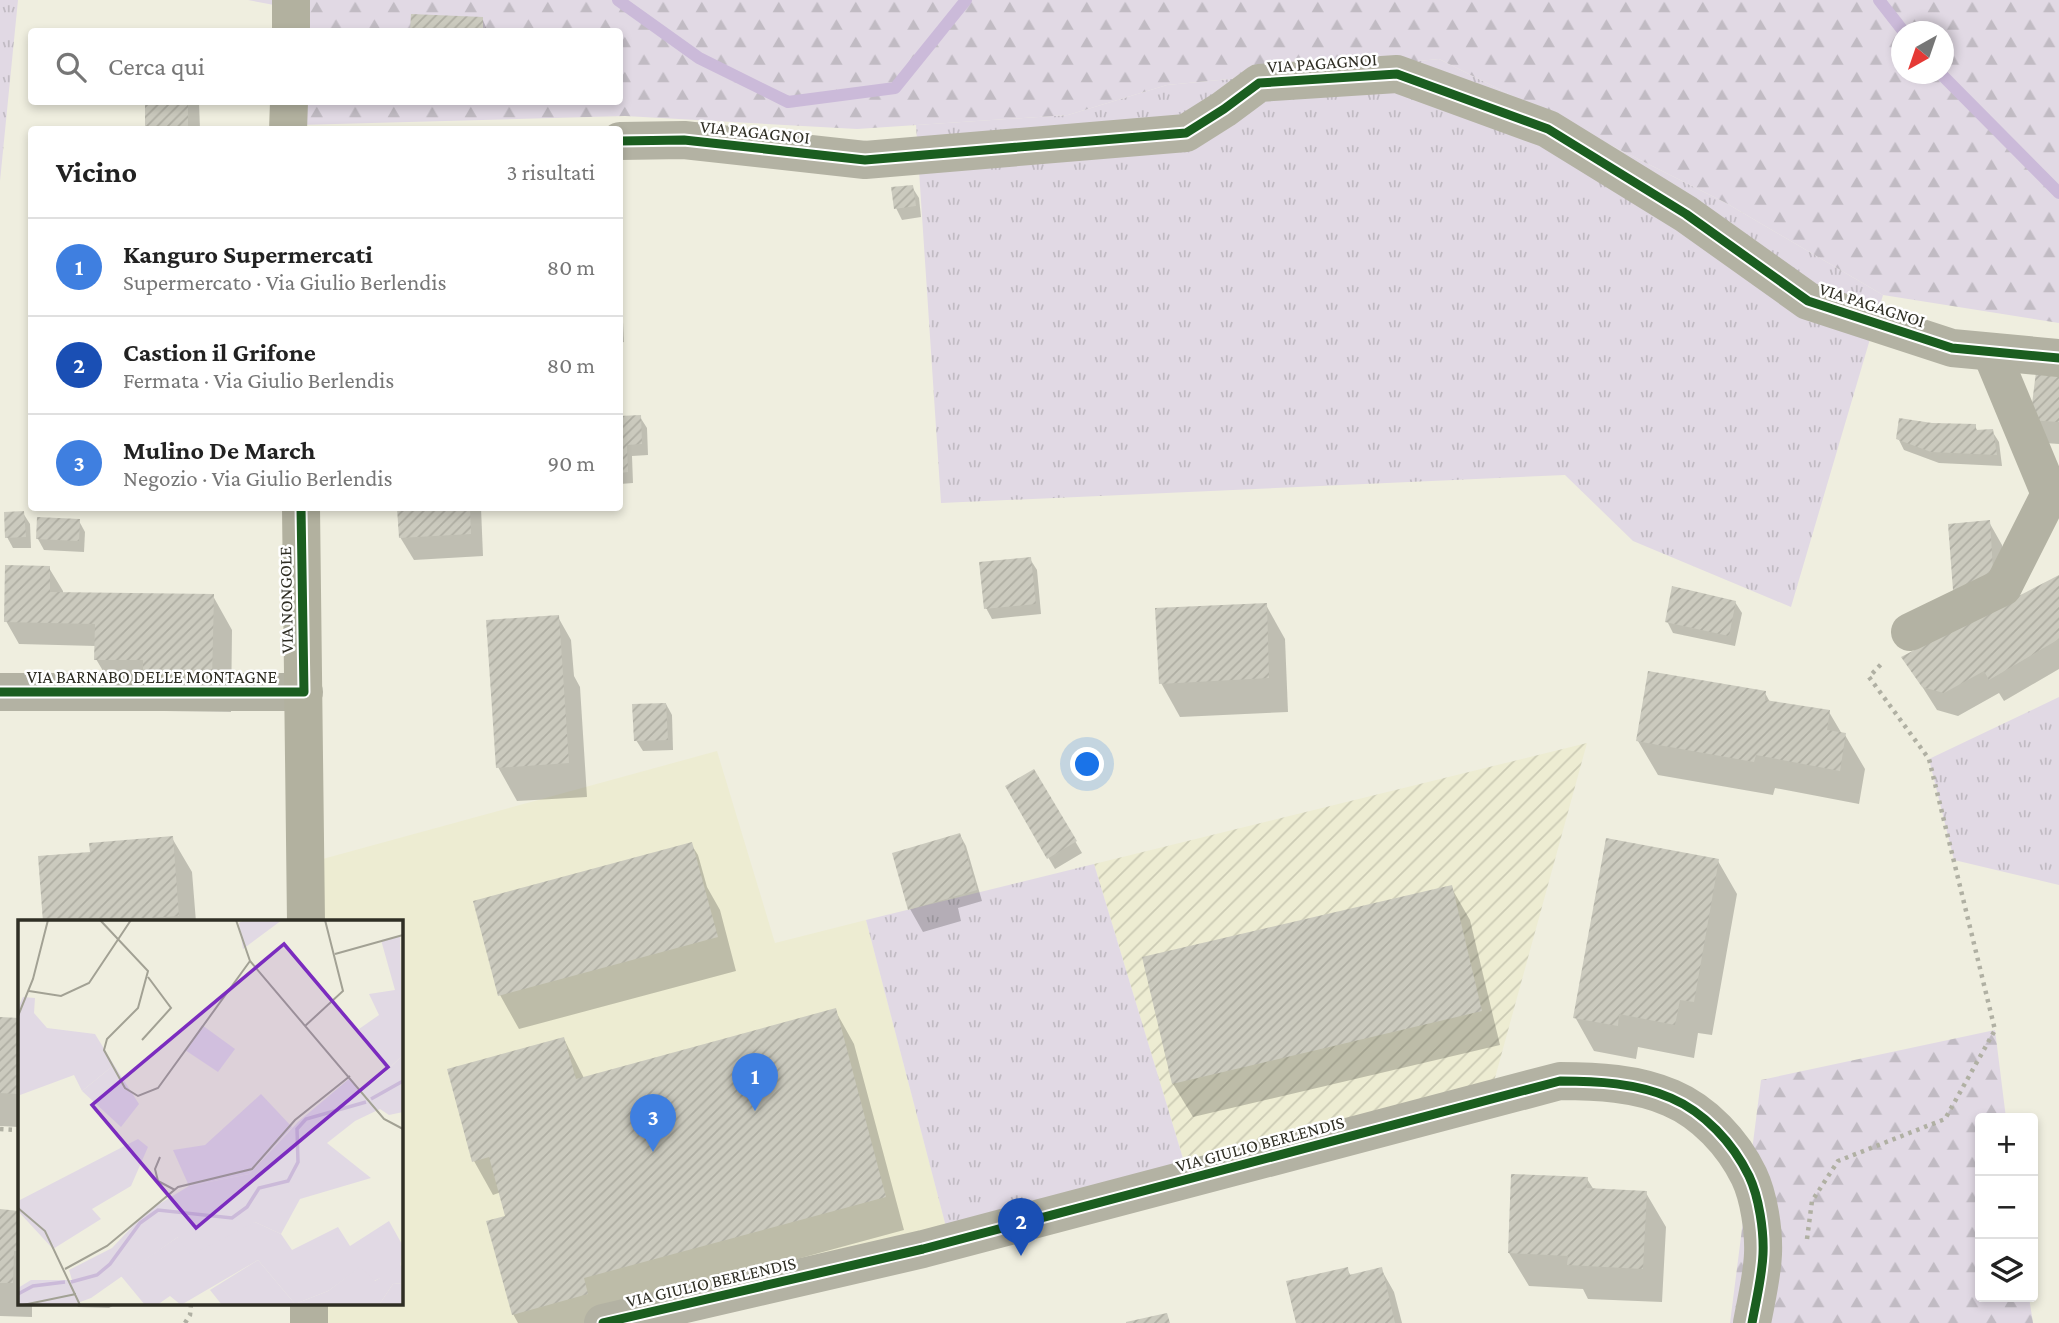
<!DOCTYPE html>
<html lang="it">
<meta charset="utf-8">
<style>
body{margin:0;font-family:"Crimson Pro",serif;background:#f2f2f2;color:#222}
.controls{position:absolute;right:21px;bottom:21px;display:grid;overflow:hidden;border-radius:7px;box-shadow:0 4px 10px #0003}
.controls button{width:63px;height:63px;display:grid;place-items:center;padding:0;border:0;border-bottom:2px solid #e0e0e0;background:#fff;color:#222;font:35px sans-serif}
.compass{position:absolute;left:1891px;top:21px;width:63px;height:63px;border-radius:50%;background:#fff;box-shadow:0 4px 10px #0003;rotate:220deg}
.you{position:absolute;left:1088px;top:765px;width:24px;height:24px;margin:-18px;border:5px solid #fff;border-radius:50%;background:#1a73e8;box-shadow:0 0 0 10px #1a73e833}
.badge{display:grid;place-items:center;width:46px;height:46px;border-radius:50%;background:#0f766e;color:#fff;font-size:23px;font-weight:700}
.pin{position:absolute;translate:-50% -58px;filter:drop-shadow(0 2px 4px #0008)}
.pin::after{content:'';position:absolute;top:37px;width:24px;height:21px;background:inherit;clip-path:polygon(0 0,100% 0,50% 100%)}
.list{margin:0;padding:0;list-style:none}
h2{display:flex;justify-content:space-between;align-items:center;height:91px;margin:0;padding:0 28px;font-size:30px}
h2 small{font-size:23px;font-weight:400;color:#767676}
.list li{display:grid;grid-template-columns:46px 1fr auto;gap:21px;align-items:center;box-sizing:border-box;height:98px;padding:0 28px;border-top:2px solid #e0e0e0}
.list b{display:block;font-size:26px;white-space:nowrap}
.list p{margin:0;font-size:23px;white-space:nowrap;color:#767676}
.list em{font-size:23px;font-style:normal;color:#767676}
.icon{flex:none;width:38px;height:38px;fill:none;stroke:currentColor;stroke-width:2;stroke-linecap:round;stroke-linejoin:round}
.map{position:relative;flex:none;width:2059px;height:1323px;overflow:hidden}
.search{position:absolute;background:#fff;box-shadow:0 4px 10px #0003;left:28px;top:28px;width:595px;height:77px;display:flex;align-items:center;gap:18px;box-sizing:border-box;padding:0 24px;border-radius:7px;color:#767676;font-size:26px}
.panel{position:absolute;background:#fff;box-shadow:0 4px 10px #0003;left:28px;top:126px;width:595px;height:385px;border-radius:7px}
.map>svg:first-child{display:block}
.built{fill:#edecd2}
.industrial{fill:url(#industrial-furrows)}
.grass{fill:url(#grass-tufts)}
.forest{fill:url(#forest-firs);fill-rule:evenodd}
.shadow{fill:#0003}
.lines{fill:none;stroke-linecap:round;stroke-linejoin:round}
.stream{stroke:#cbbad9;stroke-width:12}
.building{fill:url(#building-hatch)}
.path{stroke:#b0b0a3;stroke-width:4.5;stroke-dasharray:3.5 5;stroke-linecap:butt}
.street{stroke:#b3b2a3;stroke-width:38}
.secondary{stroke:#b2b19f;stroke-width:38}
.cycleway-casing{stroke:#fff;stroke-width:13}
.cycleway{stroke:#1b5e20;stroke-width:9}
.labels{text-anchor:middle;dominant-baseline:central;stroke-width:5;stroke-linejoin:round;paint-order:stroke}
.street-label{font-size:18px;fill:#2f2e24;stroke:#fff}
.inset-river{fill:none;stroke:#cbbad9;stroke-width:3.5}
.inset-road{fill:none;stroke:#a2a194;stroke-width:2}
.view{fill:#7b2cbf;fill-opacity:0.15;stroke:#7b2cbf;stroke-width:3.5}
.inset-edge{fill:none;stroke:#2f2e24;stroke-width:3.5}
</style>
<div class="map">
<svg width="2059" height="1323" viewBox="0 0 2059 1323">
<defs>
<pattern id="industrial-furrows" width="10" height="10" patternUnits="userSpaceOnUse" patternTransform="scale(1.75)"><rect width="10" height="10" fill="#edecd2"/><path d="M-1 1l2-2M0 10L10 0M9 11l2-2" fill="none" stroke="#cccbb4"/></pattern>
<pattern id="grass-tufts" width="24" height="20" patternUnits="userSpaceOnUse" patternTransform="scale(1.75)"><rect width="24" height="20" fill="#e1d9e4"/><path d="M3 7l-1-3M5 7V3M7 7l1-3M15 17l-1-3M17 17v-4M19 17l1-3" fill="none" stroke="#c1bbc3"/></pattern>
<pattern id="forest-firs" width="22" height="20" patternUnits="userSpaceOnUse" patternTransform="scale(1.75)"><rect width="22" height="20" fill="#e1d9e4"/><path d="M5 1l3.5 6h-7zM16 11l3.5 6h-7z" fill="#c1bbc3"/></pattern>
<pattern id="building-hatch" width="6" height="6" patternUnits="userSpaceOnUse" patternTransform="scale(1.75)"><rect width="6" height="6" fill="#cbcabe"/><path d="M-1 1l2-2M0 6l6-6M5 7l2-2" fill="none" stroke="#afaea3"/></pattern>
</defs>
<rect width="100%" height="100%" fill="#efeedf"/>
<polygon class="built" points="717,751 775,943 866,920 951,1246 662,1323 319,1323 319,1304 401,1304 401,922 320,922 319,860"/>
<polygon class="industrial" points="1587,743 1490,1096 1188,1175 1094,864"/>
<g class="grass">
<polygon points="0,0 18,0 0,181"/>
<polygon points="1439,59 1726,203 1883,295 1791,607 1633,541 1565,475 941,503 916,125 1068,115 1167,85"/>
<polygon points="2059,697 2059,885 1954,860 1929,759"/>
<polygon points="1094,864 1188,1175 951,1246 866,920"/>
</g>
<g class="forest">
<path d="M248,0H2059V323L1883,295L1726,203L1439,59L1167,85L1068,115L857,129L625,116L298,125V102H620V32L301,31V10ZM1902,32H1944V74H1902Z"/>
<polygon points="1995,1030 2006,1118 1980,1118 1980,1297 2029,1297 2033,1323 1730,1323 1761,1080"/>
</g>
<g class="shadow">
<polygon points="482,18 488,32 412,32"/>
<polygon points="147,102 199,102 200,130 147,130"/>
<polygon points="912,187 919,198 921,217 902,220 896,208"/>
<polygon points="620,261 624,342 620,343"/>
<polygon points="2059,368 2059,444 2045,443 2031,420"/>
<polygon points="640,417 647,428 648,455 632,456 633,483 620,484 620,418"/>
<polygon points="1932,424 1975,426 1978,432 1992,431 1999,442 2002,466 1939,463 1904,450 1898,438"/>
<polygon points="399,508 481,508 483,556 414,560 400,537"/>
<polygon points="23,513 30,524 31,548 13,548 7,537"/>
<polygon points="79,521 85,532 84,552 44,550 38,539"/>
<polygon points="1989,522 2002,545 2006,605 2059,577 2059,669 2004,701 1999,693 1958,716 1937,710 1904,658 1994,611"/>
<polygon points="1030,559 1037,570 1041,614 992,619 986,608"/>
<polygon points="49,568 63,591 63,594 213,596 232,630 231,712 164,711 116,693 96,659 96,646 19,644 6,621"/>
<polygon points="1735,602 1742,613 1735,646 1673,633 1667,621"/>
<polygon points="1266,605 1285,639 1288,712 1180,717 1161,683"/>
<polygon points="558,617 571,640 574,676 580,687 587,797 517,801 498,767"/>
<polygon points="1765,693 1770,702 1829,712 1842,734 1845,735 1865,769 1859,804 1775,788 1773,795 1658,775 1638,741"/>
<polygon points="666,704 672,715 673,750 643,751 636,740"/>
<polygon points="1034,771 1082,853 1055,869 1007,787"/>
<polygon points="960,835 966,846 982,901 958,908 961,921 923,932 910,909"/>
<polygon points="172,838 192,872 196,922 45,922 40,858 92,853"/>
<polygon points="691,844 698,855 707,887 720,910 736,971 519,1029 500,995"/>
<polygon points="1718,861 1737,894 1712,1035 1698,1033 1694,1058 1638,1047 1636,1059 1594,1051 1575,1017"/>
<polygon points="1451,887 1470,920 1500,1045 1193,1117 1173,1084"/>
<polygon points="835,1010 854,1044 904,1230 602,1312 605,1323 518,1323 513,1314 507,1217 501,1192 493,1195 474,1161 564,1039 584,1078"/>
<polygon points="0,1019 19,1020 19,1127 0,1126"/>
<polygon points="1587,1179 1594,1190 1646,1193 1666,1227 1662,1302 1588,1299 1583,1289 1529,1286 1509,1253"/>
<polygon points="0,1210 19,1213 19,1304 32,1304 32,1317 0,1316"/>
<polygon points="1347,1269 1351,1276 1381,1269 1394,1292 1402,1323 1298,1323"/>
<polygon points="76,1304 116,1304 109,1308 78,1307"/>
</g>
<g class="lines">
<g class="stream">
<polyline points="618,0 699,58 788,102 895,88 966,0"/>
<polyline points="1879,0 1904,32"/>
<polyline points="1941,74 2059,193"/>
</g>
</g>
<g class="building">
<polygon points="411,14 483,17 483,32 410,32"/>
<rect x="145" y="102" width="43" height="28"/>
<polygon points="913,185 916,206 894,209 891,187"/>
<polygon points="2037,364 2059,366 2059,422 2030,420"/>
<polygon points="641,415 642,444 627,445 628,472 620,473 620,416"/>
<polygon points="1899,418 1932,423 1976,424 1976,430 1993,429 1997,455 1931,452 1896,439"/>
<polygon points="397,508 470,508 471,534 399,538"/>
<polygon points="24,511 26,537 5,538 4,512"/>
<polygon points="37,517 80,519 79,541 36,539"/>
<polygon points="1990,520 1994,587 1953,590 1948,524"/>
<polygon points="1031,557 1036,604 984,609 979,562"/>
<polygon points="5,565 50,566 50,592 214,594 212,679 143,678 143,660 94,660 95,624 4,622"/>
<polygon points="2059,575 2059,639 1989,680 1984,671 1944,693 1922,687 1901,657"/>
<polygon points="1672,586 1736,601 1729,636 1665,622"/>
<polygon points="1267,603 1269,678 1159,684 1155,608"/>
<polygon points="559,615 569,763 496,768 486,620"/>
<polygon points="1648,671 1766,691 1765,700 1830,710 1827,730 1846,733 1840,771 1756,755 1754,762 1636,741"/>
<polygon points="666,703 668,740 634,741 632,704"/>
<polygon points="1034,769 1077,841 1047,859 1005,786"/>
<polygon points="960,833 977,890 908,910 892,853"/>
<polygon points="173,836 179,916 90,922 43,922 38,856 90,852 89,843"/>
<polygon points="1606,838 1719,859 1694,1002 1680,1000 1675,1025 1619,1014 1618,1026 1573,1018"/>
<polygon points="692,842 718,937 498,996 473,901"/>
<polygon points="1452,885 1482,1011 1172,1084 1142,957"/>
<polygon points="836,1008 886,1197 584,1278 588,1294 512,1315 486,1221 505,1216 489,1157 472,1162 447,1069 564,1037 576,1079"/>
<polygon points="0,1017 19,1018 19,1094 0,1093"/>
<polygon points="1511,1174 1588,1177 1587,1188 1647,1191 1643,1269 1567,1265 1568,1256 1508,1253"/>
<polygon points="0,1209 19,1211 19,1251 14,1251 13,1283 0,1283"/>
<polygon points="1348,1267 1349,1275 1382,1267 1395,1323 1296,1323 1286,1281"/>
<polygon points="1167,1313 1170,1323 1126,1323 1126,1322"/>
</g>
<g class="lines">
<g class="path">
<polyline points="0,1129 19,1130"/>
<polyline points="1807,1239 1812,1201 1838,1161 1945,1119 1995,1030 1929,759 1869,677 1884,661"/>
<polyline points="185,1323 190,1315 191,1304"/>
</g>
<g class="street">
<polyline points="620,141 684,140 865,160 1186,133 1224,109 1259,83 1397,74 1548,129 1686,214 1808,301 1952,348 2059,358"/>
<polyline points="1910,632 2003,587 2050,494 1991,352"/>
<polyline points="0,692 304,692"/>
<path d="M603,1323L923,1249L1560,1081C1596,1081 1637,1083 1671,1098C1704,1112 1733,1143 1749,1176C1759,1197 1764,1231 1763,1254C1762,1277 1756,1301 1752,1323"/>
</g>
<g class="secondary">
<polyline points="291,32 291,0"/>
<polyline points="288,130 289,102"/>
<polyline points="301,508 306,922"/>
<polyline points="309,1304 309,1323"/>
</g>
<defs>
<g id="cycleway">
<polyline points="620,141 684,140 865,160 1186,133 1224,109 1259,83 1397,74 1548,129 1686,214 1808,301 1952,348 2059,358"/>
<polyline points="0,692 304,692 301,508"/>
<path d="M603,1323L923,1249L1560,1081C1596,1081 1637,1083 1671,1098C1704,1112 1733,1143 1749,1176C1759,1197 1764,1231 1763,1254C1762,1277 1756,1301 1752,1323"/>
</g>
</defs>
<use href="#cycleway" class="cycleway-casing"/>
<use href="#cycleway" class="cycleway"/>
</g>
<g class="labels">
<g class="street-label">
<text transform="translate(1322 63) rotate(-4)">VIA PAGAGNOI</text>
<text transform="translate(755 132) rotate(6)">VIA PAGAGNOI</text>
<text transform="translate(1872 305) rotate(18)">VIA PAGAGNOI</text>
<text transform="translate(286 600) rotate(-91)">VIA NONGOLE</text>
<text x="152" y="677">VIA BARNABO DELLE MONTAGNE</text>
<text transform="translate(1260 1144) rotate(-15)">VIA GIULIO BERLENDIS</text>
<text transform="translate(711 1282) rotate(-13)">VIA GIULIO BERLENDIS</text>
</g>
</g>
<g transform="translate(18 920)">
<rect width="385" height="385" fill="#efeedf"/>
<path d="M226,0H264L225,29L221,3ZM382,16L385,135L369,150L341,109L361,95L351,74L377,70L363,20ZM5,77L17,78L16,93L29,108L77,114L96,145L64,171L56,155L2,175L0,87ZM184,105L217,129L200,152L167,130ZM243,174L274,207L231,254L171,266L155,230L187,225ZM120,219L130,227L113,266L74,289L83,299L35,329L0,291V281ZM371,301L385,326L382,349L356,361L342,348L310,371L277,384L240,340L163,385L152,376L139,385H127L103,356L160,317L237,302L263,314L274,330L320,307L332,326ZM385,363V385H361L375,364Z" fill="#e1d9e4"/>
<path d="M385,135V192L371,195L362,189L337,201L309,223L353,258L282,279L263,314L237,302L173,335L160,317L73,378L54,385H0V368L13,360H54L51,350L94,328L128,292L171,266L231,254L280,202L332,158L341,169L361,158ZM96,145L121,184L103,207L64,171ZM240,340L277,384L310,371L342,347L357,361L385,344V363L375,364L361,385H204L192,370Z" fill="#e1d9e4"/>
<path class="inset-river" d="M353,179L385,161M53,362L79,355L92,344L122,303L140,290L214,298L229,287L241,268L270,261L280,242L279,209L288,199L348,182M0,374L15,366L47,362"/>
<path class="inset-road" d="M82,0L130,51L120,88L89,119L86,130L107,168L120,176L140,168L232,41M218,0L232,41L366,199L385,209M317,34L385,15M11,71L43,76L71,63L113,0M0,96L15,59L30,0M287,106L325,71L307,0M124,120L153,88L130,57M0,169V208M142,237L137,249L140,261L157,270M0,288L27,311L62,385M47,349L89,326L160,267L234,249L277,200L332,156M5,385L58,374"/>
<path class="view" d="M266,24L370,147L178,308L74,185Z"/>
<rect width="385" height="385" class="inset-edge"/>
</g>
</svg>
<div class="controls">
<button>+</button>
<button>−</button>
<button><svg class="icon" aria-label="layers" viewBox="0 0 24 24"><path d="M12 4l9 5-9 5-9-5zM3 14l9 5 9-5"/></svg></button>
</div>
<svg class="compass" viewBox="-18 -18 36 36"><path d="M0-13l5 13h-10z" fill="#e53935"/><path d="M0 13l5-13h-10z" fill="#767676"/></svg>
<div class="you"></div>
<div class="pin badge" style="left:755px;top:1111px;background:#3f7fe0">1</div>
<div class="pin badge" style="left:1021px;top:1256px;background:#1a4fb4">2</div>
<div class="pin badge" style="left:653px;top:1152px;background:#3f7fe0">3</div>
<div class="search"><svg class="icon" aria-label="search" viewBox="0 0 24 24"><circle cx="10" cy="10" r="6"/><path d="M15 15l6 6"/></svg>Cerca qui</div>
<section class="panel">
<h2>Vicino<small>3 risultati</small></h2>
<ul class="list">
<li><span class="badge" style="background:#3f7fe0">1</span><div><b>Kanguro Supermercati</b><p>Supermercato · Via Giulio Berlendis</p></div><em>80 m</em></li>
<li><span class="badge" style="background:#1a4fb4">2</span><div><b>Castion il Grifone</b><p>Fermata · Via Giulio Berlendis</p></div><em>80 m</em></li>
<li><span class="badge" style="background:#3f7fe0">3</span><div><b>Mulino De March</b><p>Negozio · Via Giulio Berlendis</p></div><em>90 m</em></li>
</ul>
</section>
</div>
